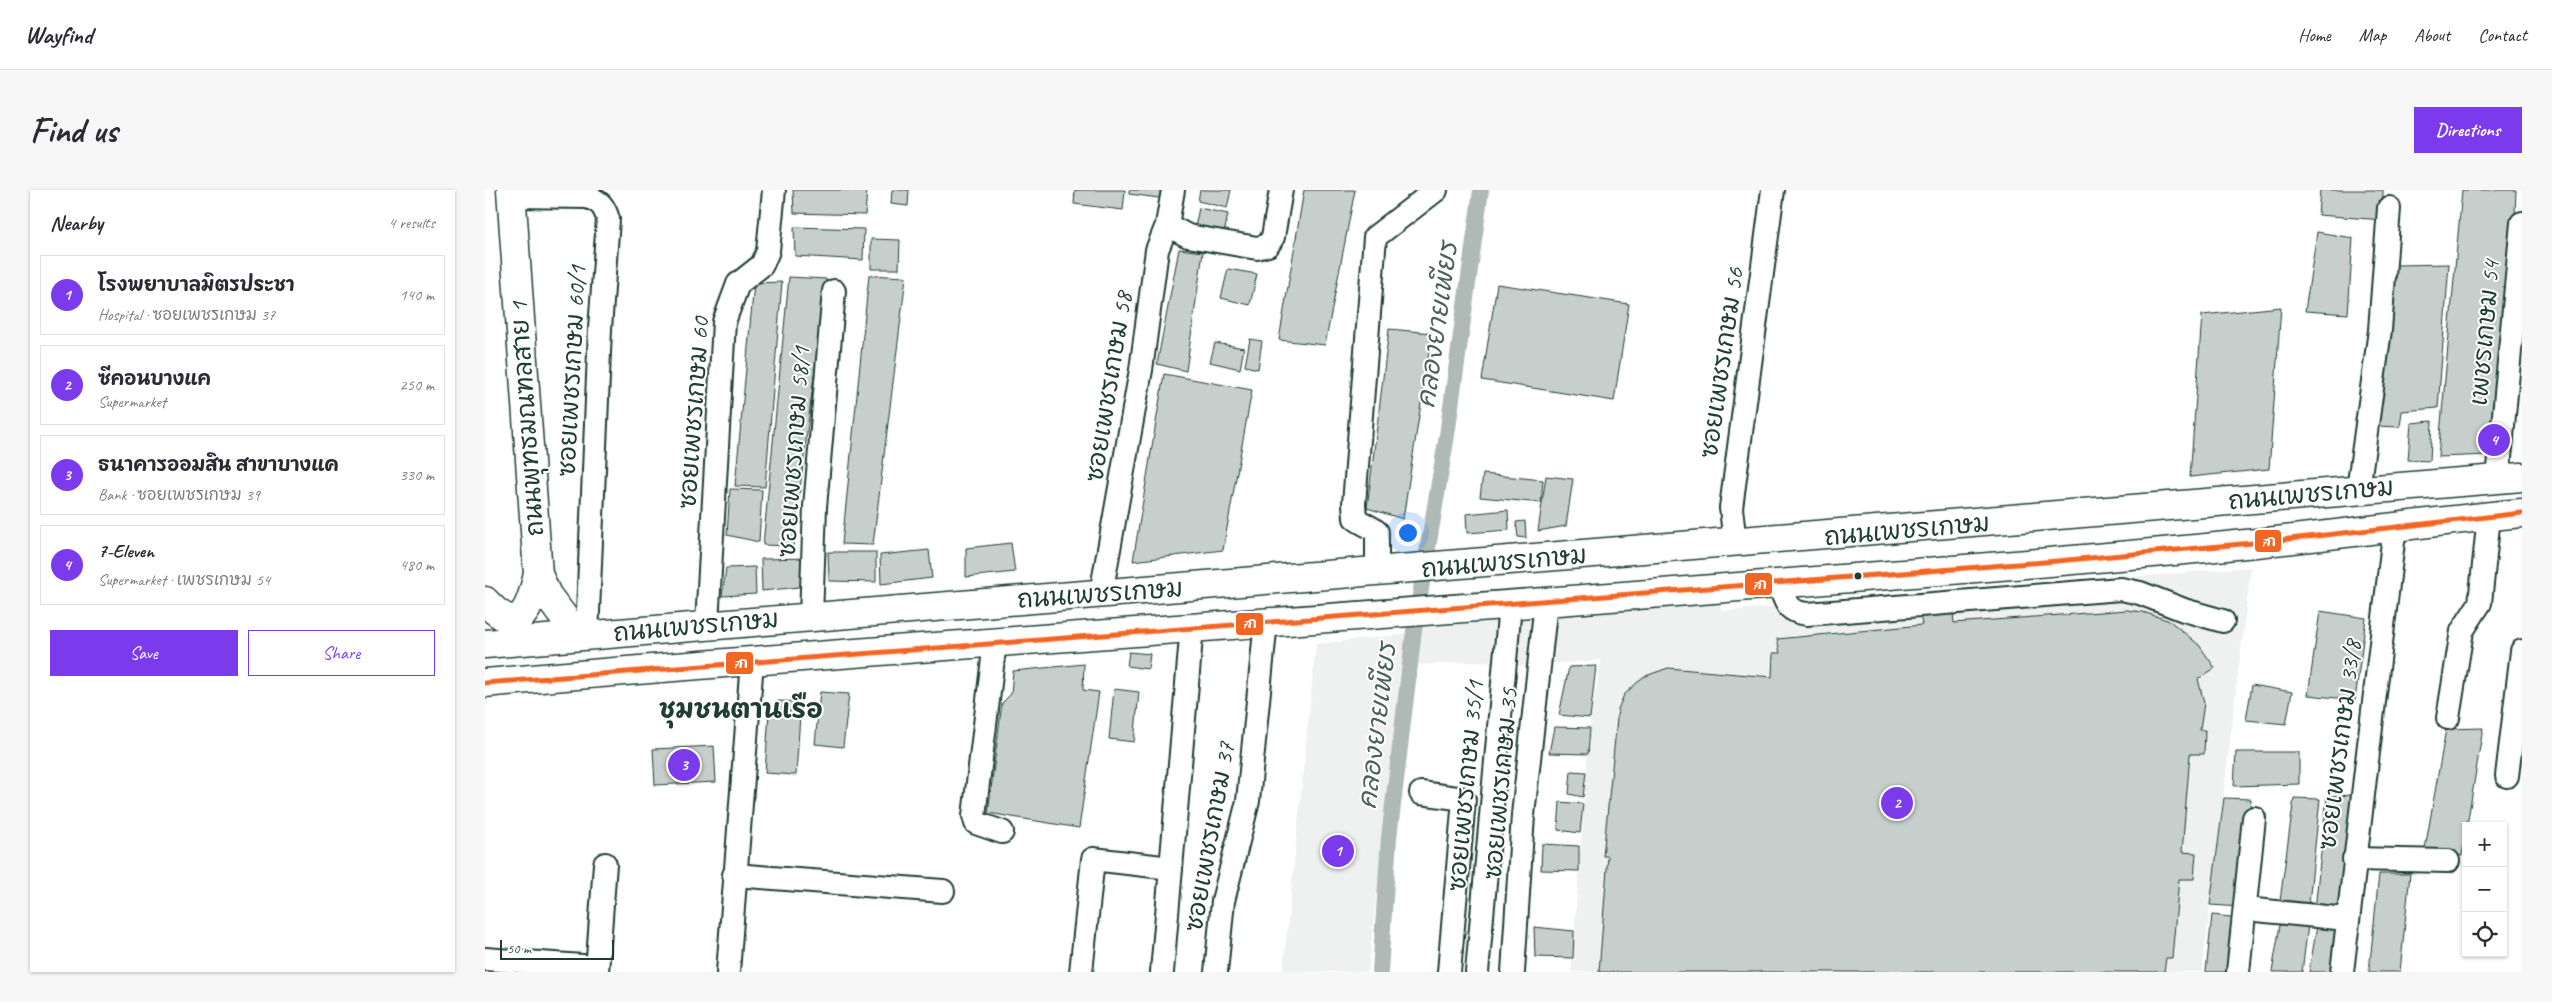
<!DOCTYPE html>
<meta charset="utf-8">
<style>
body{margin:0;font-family:Caveat,"Playpen Sans Thai",sans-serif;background:#f7f7f7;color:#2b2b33}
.controls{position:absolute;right:15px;bottom:15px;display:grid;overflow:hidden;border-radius:0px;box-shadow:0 1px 4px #0004}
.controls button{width:45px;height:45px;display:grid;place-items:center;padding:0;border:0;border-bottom:1px solid #e1e1e2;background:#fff;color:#2b2b33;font:25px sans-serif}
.scale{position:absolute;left:15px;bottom:12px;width:114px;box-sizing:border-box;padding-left:5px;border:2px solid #1f3d34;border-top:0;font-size:14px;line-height:18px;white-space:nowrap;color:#1f3d34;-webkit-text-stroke:4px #fff;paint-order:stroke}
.you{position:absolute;left:922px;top:342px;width:18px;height:18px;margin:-12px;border:4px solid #fff;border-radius:50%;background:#1a73e8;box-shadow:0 0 0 8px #1a73e833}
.badge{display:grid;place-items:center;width:32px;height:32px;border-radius:50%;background:#7c3aed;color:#fff;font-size:16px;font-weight:700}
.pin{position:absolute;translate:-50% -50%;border:2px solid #fff;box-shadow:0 1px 5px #0006}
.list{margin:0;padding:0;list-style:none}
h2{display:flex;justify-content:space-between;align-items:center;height:65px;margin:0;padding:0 20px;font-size:21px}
h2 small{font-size:16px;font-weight:400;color:#7c7c81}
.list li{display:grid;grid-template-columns:32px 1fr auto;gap:15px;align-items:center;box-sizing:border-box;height:80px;margin:0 10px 10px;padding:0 10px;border:1px solid #e1e1e2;border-radius:0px}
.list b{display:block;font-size:19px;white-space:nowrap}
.list p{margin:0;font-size:16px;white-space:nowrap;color:#7c7c81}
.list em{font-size:16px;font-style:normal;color:#7c7c81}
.actions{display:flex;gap:10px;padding:15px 20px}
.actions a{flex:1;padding:11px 0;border:1px solid #7c3aed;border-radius:0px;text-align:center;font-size:18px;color:#7c3aed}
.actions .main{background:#7c3aed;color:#fff}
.icon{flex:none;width:28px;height:28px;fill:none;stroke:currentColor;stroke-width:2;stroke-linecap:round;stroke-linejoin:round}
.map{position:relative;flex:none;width:2037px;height:782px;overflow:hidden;border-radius:0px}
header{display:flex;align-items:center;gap:30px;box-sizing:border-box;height:70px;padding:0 25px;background:#fff;border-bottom:1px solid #e1e1e2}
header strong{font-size:24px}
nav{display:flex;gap:28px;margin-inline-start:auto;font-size:18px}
.intro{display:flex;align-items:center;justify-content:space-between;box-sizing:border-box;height:120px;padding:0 30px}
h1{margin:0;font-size:35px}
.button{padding:12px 22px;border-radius:0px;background:#7c3aed;color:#fff;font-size:18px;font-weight:700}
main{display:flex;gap:30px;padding:0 30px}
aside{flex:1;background:#fff;border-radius:0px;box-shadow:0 1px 4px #0004}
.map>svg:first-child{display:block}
.built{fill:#eef1f0}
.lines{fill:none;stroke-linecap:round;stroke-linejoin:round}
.canal{stroke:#afbab7;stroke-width:16}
.building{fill:#c7cfcc;stroke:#1f3d34}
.minor-casing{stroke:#1f3d34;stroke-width:26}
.major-casing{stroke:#1f3d34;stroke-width:31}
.minor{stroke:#fff;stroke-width:22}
.major{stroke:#fff;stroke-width:28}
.bus-1-casing{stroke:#fff;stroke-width:9}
.bus-1{stroke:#f26522;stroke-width:5}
.bus-dot{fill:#1f3d34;stroke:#fff;stroke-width:2}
.labels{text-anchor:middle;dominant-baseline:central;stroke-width:4;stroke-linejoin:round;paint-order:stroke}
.street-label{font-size:25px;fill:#1f3d34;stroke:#fff}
.water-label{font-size:26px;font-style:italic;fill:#4a625b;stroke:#fff}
.neighbourhood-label{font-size:26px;font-weight:bold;fill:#1f3d34;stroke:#fff}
.line-badge{stroke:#fff;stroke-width:2}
.badge-label{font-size:14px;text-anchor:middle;font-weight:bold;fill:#fff}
</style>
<header>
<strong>Wayfind</strong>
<nav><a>Home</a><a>Map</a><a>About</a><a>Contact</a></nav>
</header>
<div class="intro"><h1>Find us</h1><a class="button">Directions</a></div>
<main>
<aside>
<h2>Nearby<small>4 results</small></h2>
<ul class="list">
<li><span class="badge">1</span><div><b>โรงพยาบาลมิตรประชา</b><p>Hospital · ซอยเพชรเกษม 37</p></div><em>140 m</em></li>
<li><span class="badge">2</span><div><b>ซีคอนบางแค</b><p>Supermarket</p></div><em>250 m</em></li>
<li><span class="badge">3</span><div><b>ธนาคารออมสิน สาขาบางแค</b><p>Bank · ซอยเพชรเกษม 39</p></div><em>330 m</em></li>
<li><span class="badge">4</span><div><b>7-Eleven</b><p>Supermarket · เพชรเกษม 54</p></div><em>480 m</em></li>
</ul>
<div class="actions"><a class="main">Save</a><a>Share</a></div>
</aside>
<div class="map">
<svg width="2037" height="782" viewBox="0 0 2037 782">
<rect width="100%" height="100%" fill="#fff"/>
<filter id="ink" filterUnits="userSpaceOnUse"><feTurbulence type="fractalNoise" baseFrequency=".02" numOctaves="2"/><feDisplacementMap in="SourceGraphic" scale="10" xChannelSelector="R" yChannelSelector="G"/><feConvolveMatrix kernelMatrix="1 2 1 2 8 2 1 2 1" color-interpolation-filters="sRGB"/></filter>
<g filter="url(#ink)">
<g class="built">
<polygon points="1766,377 1717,782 1086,782 1105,533 1116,470 1007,478 1003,471 933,475 939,430 1233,405 1237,421"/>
<polygon points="923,444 909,540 883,782 798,782 831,454"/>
</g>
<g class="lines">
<polyline class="canal" points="895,782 904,648 929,441 962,245 996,0"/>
</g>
<g class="building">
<polygon points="308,0 382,0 380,25 309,23"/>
<polygon points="407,0 424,0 423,16 406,14"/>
<polygon points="590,0 640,0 638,20 589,14"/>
<polygon points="644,0 683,0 681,9 644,4"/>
<polygon points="715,0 746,0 742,18 713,11"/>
<polygon points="819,0 870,0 840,155 794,150"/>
<polygon points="1835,0 1898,0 1898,30 1833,25"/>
<polygon points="1977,0 2031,0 2028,74 2006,265 1953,267"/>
<polygon points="714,18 743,24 739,44 710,37"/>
<polygon points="309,37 379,39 378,70 310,66"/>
<polygon points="1832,42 1868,48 1863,124 1820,121"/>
<polygon points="386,49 415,50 414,79 386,79"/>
<polygon points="694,59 718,62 701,181 672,174"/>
<polygon points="1964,74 1953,218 1917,221 1915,237 1891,236 1912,75"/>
<polygon points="743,79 772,84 765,115 736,108"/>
<polygon points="384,85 421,87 388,355 357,354"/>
<polygon points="304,87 341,89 308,356 278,355"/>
<polygon points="297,92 280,297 250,296 269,93"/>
<polygon points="1012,94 1144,114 1129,211 997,190"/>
<polygon points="1796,117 1784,279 1705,287 1717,125"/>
<polygon points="904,139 947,143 918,329 882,318"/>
<polygon points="765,149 777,151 773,179 760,176"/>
<polygon points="730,153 759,158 755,179 725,172"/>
<polygon points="679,184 767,200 738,360 648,371"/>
<polygon points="1947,231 1945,271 1923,270 1926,233"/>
<polygon points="998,284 1058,290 1056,313 995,307"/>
<polygon points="1061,286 1088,289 1081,336 1053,341"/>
<polygon points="245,299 277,300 274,352 242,345"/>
<polygon points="1023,320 1024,340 982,343 981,324"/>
<polygon points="1040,331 1041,348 1033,347 1031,332"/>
<polygon points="526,353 530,382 481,387 481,358"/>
<polygon points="444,360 447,388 396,394 395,365"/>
<polygon points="343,362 391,362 391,392 344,391"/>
<polygon points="324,368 323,396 277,401 276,369"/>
<polygon points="270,377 271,404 237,406 241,378"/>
<polygon points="1642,420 1658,422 1685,431 1714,455 1730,478 1713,489 1719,513 1715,540 1720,540 1719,564 1705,564 1697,662 1711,663 1709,689 1694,689 1687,768 1681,768 1679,782 1114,782 1123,666 1118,666 1133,519 1139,505 1158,487 1183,478 1287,487 1288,463 1295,463 1292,449 1437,435 1435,424 1468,422 1469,433"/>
<polygon points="1835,421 1881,428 1870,510 1823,505"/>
<polygon points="644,462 665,464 663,479 642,476"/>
<polygon points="599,474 598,500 614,502 594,638 503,623 517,513 526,504 528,481"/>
<polygon points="1111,476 1105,528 1074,525 1084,477"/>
<polygon points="1767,495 1807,502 1801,534 1761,530"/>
<polygon points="629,499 654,502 649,552 624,549"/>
<polygon points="335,502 364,504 358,557 330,554"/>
<polygon points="293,511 316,512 315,522 293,521"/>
<polygon points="284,522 315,525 311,585 280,583"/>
<polygon points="1069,537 1105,538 1103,564 1064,563"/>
<polygon points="1998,538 1977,666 1940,659 1961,539"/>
<polygon points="229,556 231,592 170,595 168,559"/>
<polygon points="1751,562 1814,562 1814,594 1749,596"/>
<polygon points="1086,581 1101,582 1098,607 1084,604"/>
<polygon points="1869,605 1857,723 1830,719 1842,606"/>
<polygon points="1739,608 1766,609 1756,717 1725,715"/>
<polygon points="1809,608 1835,609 1823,723 1794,718"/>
<polygon points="1075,612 1098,614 1095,643 1073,640"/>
<polygon points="1057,654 1094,656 1094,681 1056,680"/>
<polygon points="1894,684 1925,684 1915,782 1884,782"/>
<polygon points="1727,725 1755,728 1748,782 1721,782"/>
<polygon points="1795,735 1823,735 1817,782 1787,782"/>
<polygon points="1832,736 1857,737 1852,782 1824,782"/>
<polygon points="1049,737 1089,741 1088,768 1050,767"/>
</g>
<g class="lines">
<defs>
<g id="minor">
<path d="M26,6L102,7C115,11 119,16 123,29L115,139L102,445"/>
<polyline points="682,35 703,46 772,58 783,55 788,47 796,0"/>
<polyline points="2013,289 2037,33"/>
<polyline points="1873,300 1895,140 1904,18"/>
<polyline points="1250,354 1246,318 1288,0"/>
<path d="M892,382V342C886,336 877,334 870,328L869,314L890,47L951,0"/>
<path d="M1294,394C1301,413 1301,421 1322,424L1636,399L1655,403L1699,420L1738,431"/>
<polyline points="616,404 656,180 672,60 682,35 688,0"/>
<polyline points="326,427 330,317 349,101"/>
<polyline points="222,434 239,132 253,94 277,75 283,61 289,0"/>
<polyline points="510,452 489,626 491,633 517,642"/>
<polyline points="1963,528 1977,441 1995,413 2004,326"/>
<polyline points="2022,586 2037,461"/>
<polyline points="936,603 979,609 964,782"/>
<polyline points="1869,669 1963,671"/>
<polyline points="249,685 458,701"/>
<polyline points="1760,719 1862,729"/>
<polyline points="0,769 112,777"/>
<polyline points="112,782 120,674"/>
<polyline points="243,782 267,471"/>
<polyline points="596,782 608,669 686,678"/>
<polyline points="677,782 707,436"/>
<polyline points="731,782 738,711 763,611 781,431"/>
<polyline points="992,782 1025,415"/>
<polyline points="1028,782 1038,625 1061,412"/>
<polyline points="1753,782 1769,628"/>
<polyline points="1857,782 1910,335"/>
</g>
<g id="major">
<polyline points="26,0 53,384 62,405 93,446"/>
<path d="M0,411C36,450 45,418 53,384"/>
<path d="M0,454C679,394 1359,349 2037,287"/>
<path d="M0,493C430,455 860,429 1291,394C1441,382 1591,371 1741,356C1840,347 1938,332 2037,323"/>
</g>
</defs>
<use href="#minor" class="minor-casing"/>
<use href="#major" class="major-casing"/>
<use href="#minor" class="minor"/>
<use href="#major" class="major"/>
<defs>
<polyline id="bus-1" points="0,493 1572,371 1778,352 2037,323"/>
</defs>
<use href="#bus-1" class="bus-1-casing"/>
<use href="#bus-1" class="bus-1"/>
</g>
</g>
<circle class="bus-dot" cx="1373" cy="386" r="4.5"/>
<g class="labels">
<g class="street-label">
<text transform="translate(2000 143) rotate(-85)">เพชรเกษม 54</text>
<text transform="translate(1237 173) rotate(-82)">ซอยเพชรเกษม 56</text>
<text transform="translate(87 181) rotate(-87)">ซอยเพชรเกษม 60/1</text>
<text transform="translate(624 197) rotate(-81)">ซอยเพชรเกษม 58</text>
<text transform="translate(209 223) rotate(-86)">ซอยเพชรเกษม 60</text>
<text transform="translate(42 229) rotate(-94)">ถนนพุทธมณฑลสาย 1</text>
<text transform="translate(309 262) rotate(-86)">ซอยเพชรเกษม 58/1</text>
<text transform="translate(1826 304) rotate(-5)">ถนนเพชรเกษม</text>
<text transform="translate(1422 340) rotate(-5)">ถนนเพชรเกษม</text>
<text transform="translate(1019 372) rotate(-5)">ถนนเพชรเกษม</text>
<text transform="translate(615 404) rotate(-4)">ถนนเพชรเกษม</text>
<text transform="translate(211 436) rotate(-5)">ถนนเพชรเกษม</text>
<text transform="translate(1855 555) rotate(-83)">ซอยเพชรเกษม 33/8</text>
<text transform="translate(1016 594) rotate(-85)">ซอยเพชรเกษม 35</text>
<text transform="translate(981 596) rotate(-85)">ซอยเพชรเกษม 35/1</text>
<text transform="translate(725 647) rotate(-80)">ซอยเพชรเกษม 37</text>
</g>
<g class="water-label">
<text transform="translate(952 135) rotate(-82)">คลองยายเพียร</text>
<text transform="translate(892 536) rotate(-83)">คลองยายเพียร</text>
</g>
<g class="neighbourhood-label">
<text x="256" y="519">ชุมชนตานเรือ</text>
</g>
</g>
<g class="line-badge">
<rect x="1769" y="339" width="28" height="24" rx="5" fill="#f26522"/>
<rect x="1259" y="382" width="29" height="24" rx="5" fill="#f26522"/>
<rect x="750" y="422" width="29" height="24" rx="5" fill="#f26522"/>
<rect x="240" y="461" width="29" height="24" rx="5" fill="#f26522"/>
</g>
<g class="badge-label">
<text x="1783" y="356">7ก</text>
<text x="1274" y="399">7ก</text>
<text x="764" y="438">7ก</text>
<text x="255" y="478">7ก</text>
</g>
</svg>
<div class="controls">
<button>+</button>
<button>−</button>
<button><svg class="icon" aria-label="locate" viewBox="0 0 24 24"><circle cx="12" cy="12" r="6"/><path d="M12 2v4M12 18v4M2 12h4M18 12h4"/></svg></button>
</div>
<div class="scale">50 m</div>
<div class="you"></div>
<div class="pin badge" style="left:853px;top:661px">1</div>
<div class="pin badge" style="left:1412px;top:613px">2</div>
<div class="pin badge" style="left:199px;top:575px">3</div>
<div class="pin badge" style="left:2009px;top:250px">4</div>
</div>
</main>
